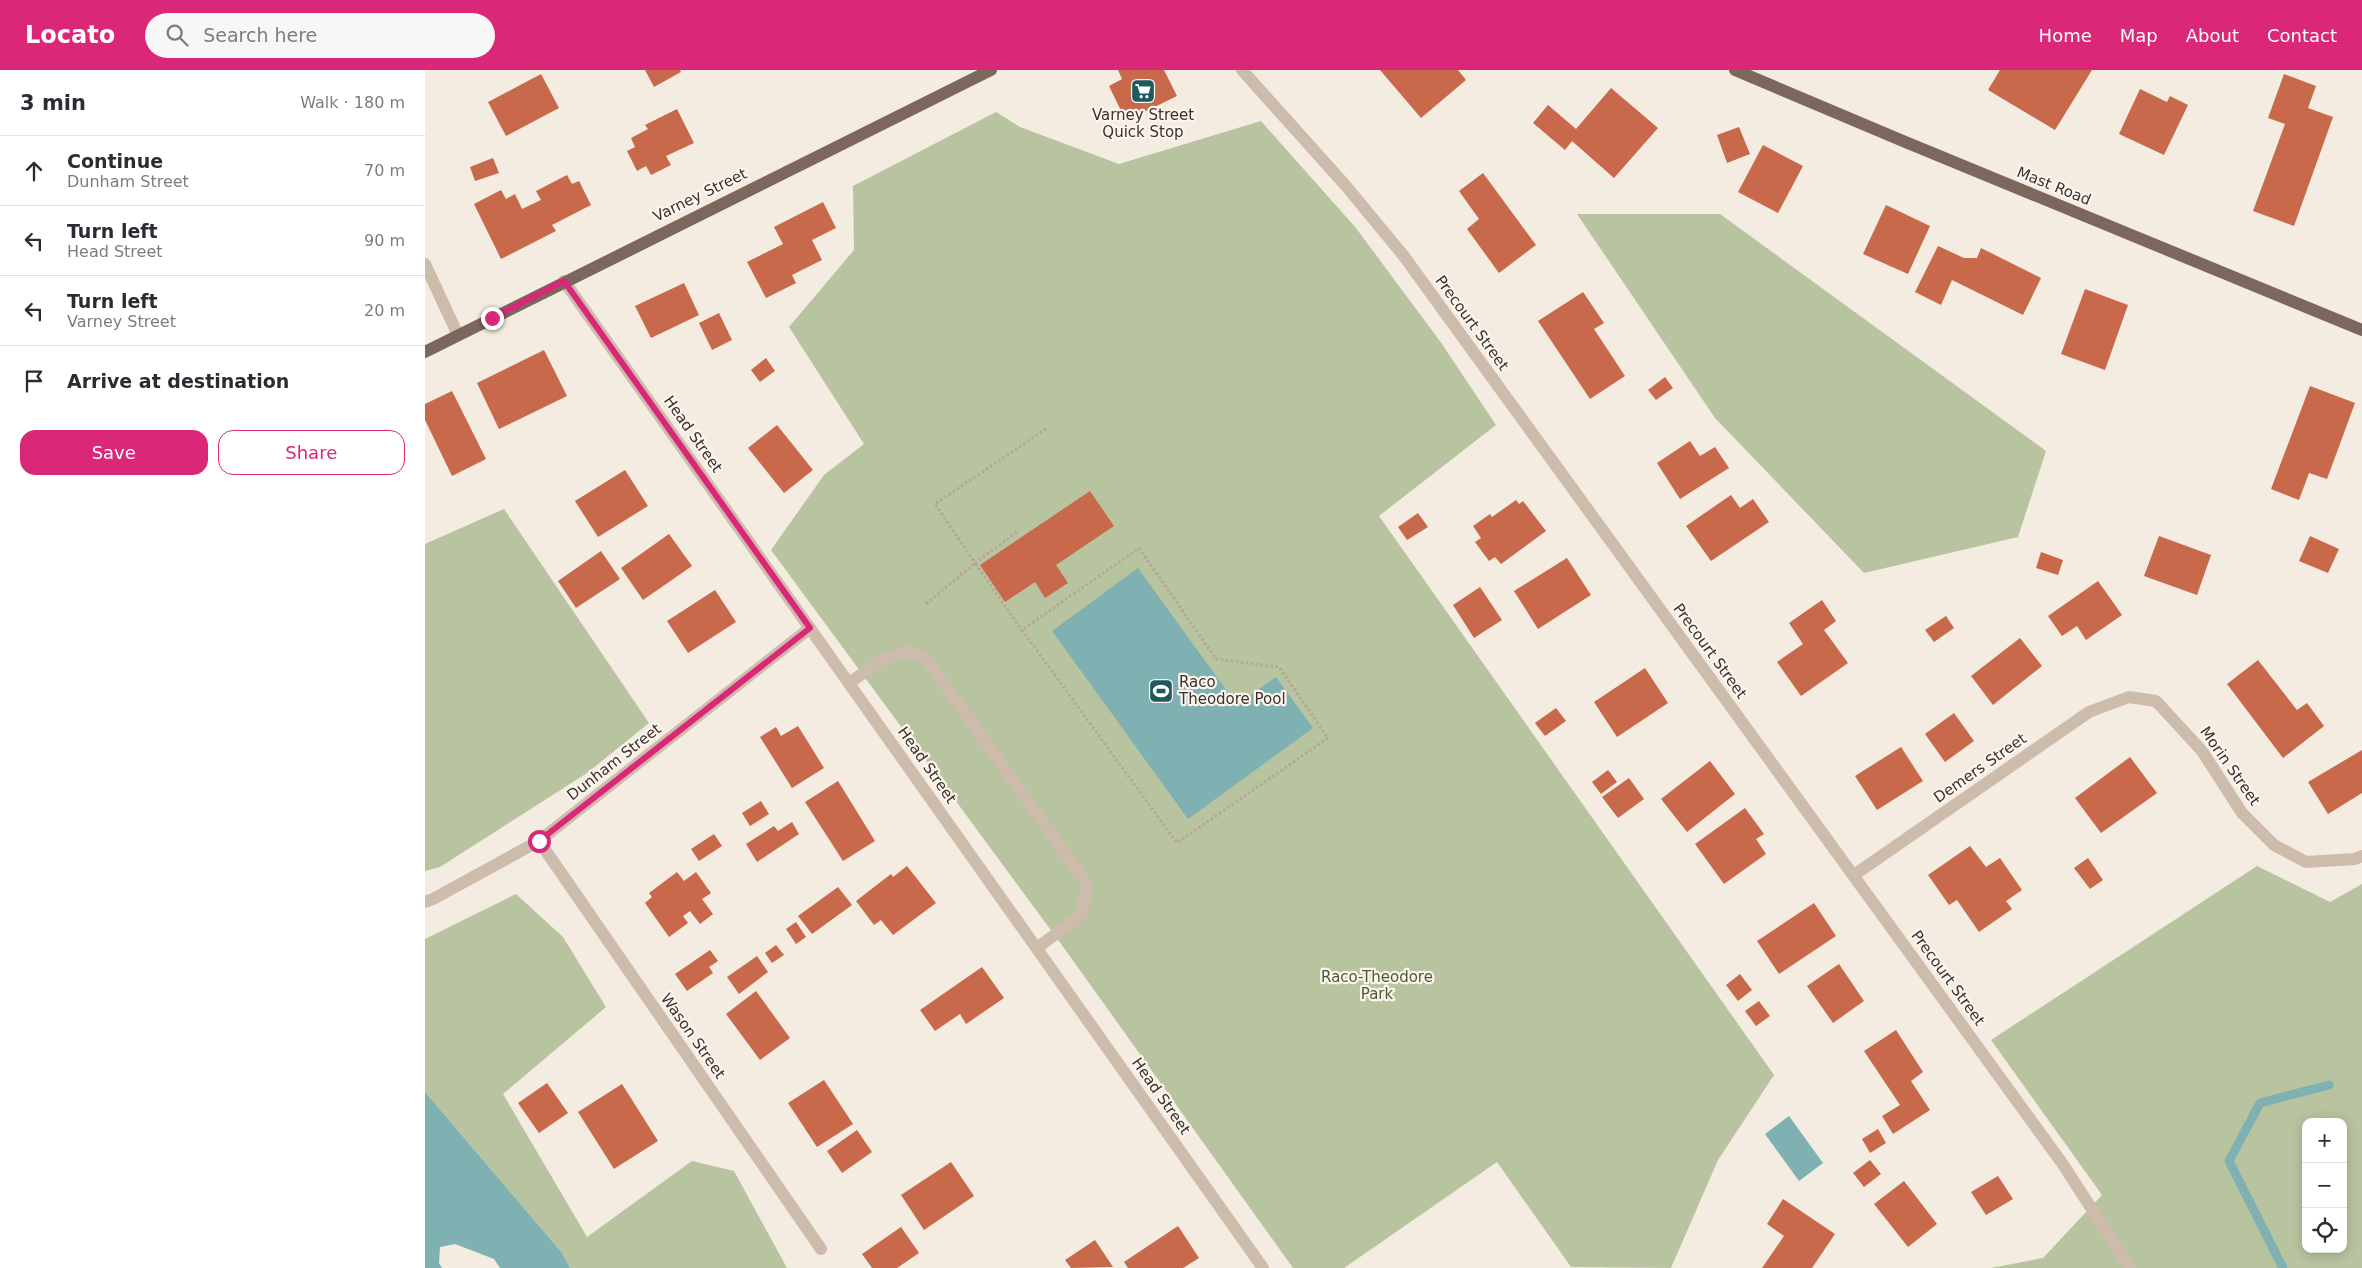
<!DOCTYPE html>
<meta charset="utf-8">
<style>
body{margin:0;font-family:"DejaVu Sans",sans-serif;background:#f7f7f7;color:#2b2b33}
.controls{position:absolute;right:15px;bottom:15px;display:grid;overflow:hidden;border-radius:10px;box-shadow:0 2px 12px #0003}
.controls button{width:45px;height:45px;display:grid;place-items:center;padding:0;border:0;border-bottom:1px solid #e1e1e2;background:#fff;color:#2b2b33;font:25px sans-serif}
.stop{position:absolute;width:15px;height:15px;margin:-11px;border:4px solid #db2777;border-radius:50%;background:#fff}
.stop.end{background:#db2777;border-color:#fff;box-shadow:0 1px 5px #0008}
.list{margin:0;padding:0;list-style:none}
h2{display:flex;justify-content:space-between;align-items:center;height:65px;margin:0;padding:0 20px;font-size:21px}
h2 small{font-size:16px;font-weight:400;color:#7c7c81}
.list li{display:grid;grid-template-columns:32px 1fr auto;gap:15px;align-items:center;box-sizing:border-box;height:70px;padding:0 20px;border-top:1px solid #e1e1e2}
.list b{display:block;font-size:19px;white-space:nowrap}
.list p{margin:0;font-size:16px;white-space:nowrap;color:#7c7c81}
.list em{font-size:16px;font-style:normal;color:#7c7c81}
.actions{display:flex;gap:10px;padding:15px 20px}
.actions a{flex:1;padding:11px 0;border:1px solid #db2777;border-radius:15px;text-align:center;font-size:18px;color:#db2777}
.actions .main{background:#db2777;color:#fff}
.icon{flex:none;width:28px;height:28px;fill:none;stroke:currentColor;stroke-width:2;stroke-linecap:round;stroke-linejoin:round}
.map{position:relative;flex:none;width:1937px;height:1198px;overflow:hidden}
header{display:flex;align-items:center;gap:30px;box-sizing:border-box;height:70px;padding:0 25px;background:#db2777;color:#fff}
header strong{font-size:24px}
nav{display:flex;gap:28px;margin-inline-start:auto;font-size:18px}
.search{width:350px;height:45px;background:#f7f7f7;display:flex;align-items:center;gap:12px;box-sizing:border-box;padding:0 18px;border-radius:28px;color:#7c7c81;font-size:19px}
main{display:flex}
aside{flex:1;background:#fff}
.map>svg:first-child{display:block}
.green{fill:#b8c4a0;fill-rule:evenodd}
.water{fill:#7fb0b2}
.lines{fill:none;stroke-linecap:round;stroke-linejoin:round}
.stream{stroke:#7fb0b2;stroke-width:9}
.building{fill:#c8694b}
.path{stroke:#b9a596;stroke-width:3;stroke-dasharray:2.5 2.5;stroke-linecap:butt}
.minor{stroke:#cdbbac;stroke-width:12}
.major{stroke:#7d675c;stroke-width:12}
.route{stroke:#db2777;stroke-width:6}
.labels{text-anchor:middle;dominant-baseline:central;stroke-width:4.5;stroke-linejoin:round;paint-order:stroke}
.poi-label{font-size:15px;fill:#3b302b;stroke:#fbf5ee}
.street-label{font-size:15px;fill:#3b302b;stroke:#fbf5ee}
.park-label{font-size:15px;fill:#4a5a2e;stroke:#fbf5ee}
</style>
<header>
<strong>Locato</strong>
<div class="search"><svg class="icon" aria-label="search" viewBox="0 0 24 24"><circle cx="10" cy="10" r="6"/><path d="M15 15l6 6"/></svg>Search here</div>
<nav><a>Home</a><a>Map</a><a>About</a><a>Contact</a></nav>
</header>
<main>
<aside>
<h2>3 min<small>Walk · 180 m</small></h2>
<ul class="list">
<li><svg class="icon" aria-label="ahead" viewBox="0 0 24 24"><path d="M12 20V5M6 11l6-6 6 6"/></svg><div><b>Continue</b><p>Dunham Street</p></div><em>70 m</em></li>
<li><svg class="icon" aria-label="left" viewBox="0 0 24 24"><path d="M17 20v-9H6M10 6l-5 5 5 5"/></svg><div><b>Turn left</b><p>Head Street</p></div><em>90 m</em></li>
<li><svg class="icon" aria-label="left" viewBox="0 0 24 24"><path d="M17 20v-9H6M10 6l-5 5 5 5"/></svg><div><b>Turn left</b><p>Varney Street</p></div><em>20 m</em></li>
<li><svg class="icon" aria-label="arrive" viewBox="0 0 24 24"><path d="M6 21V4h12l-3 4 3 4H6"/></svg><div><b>Arrive at destination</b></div></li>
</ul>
<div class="actions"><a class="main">Save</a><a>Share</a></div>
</aside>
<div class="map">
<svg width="1937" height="1198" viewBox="0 0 1937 1198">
<rect width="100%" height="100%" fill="#f4ebe1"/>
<g class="green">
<polygon points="571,42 595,57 694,94 836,51 931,158 1017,274 1071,355 954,446 1349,1005 1293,1090 1246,1198 1146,1197 1072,1092 919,1198 868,1198 639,878 346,480 399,405 439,374 364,257 429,180 428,116"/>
<polygon points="1152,144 1295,144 1621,381 1593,467 1439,503 1290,348"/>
<polygon points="79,439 224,653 162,703 15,797 0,801 0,474"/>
<path d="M1832,796L1905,832L1937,814V1198H1566L1618,1188L1677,1125L1566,970ZM1881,1052H1918V1179H1881Z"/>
<polygon points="91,824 138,867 181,937 78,1024 162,1167 267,1091 309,1101 362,1198 145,1198 138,1184 0,1022 0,869"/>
</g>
<g class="water">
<polygon points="713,498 812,635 851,607 888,658 763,749 627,561"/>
<polygon points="0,1022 138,1184 145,1198 75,1198 69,1189 30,1174 15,1177 14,1193 17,1198 0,1198"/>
<polygon points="1364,1046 1398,1093 1374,1111 1340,1064"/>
</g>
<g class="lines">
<polyline class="stream" points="1858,1198 1804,1091 1835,1033 1904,1015"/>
</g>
<g class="building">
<polygon points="220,0 255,0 256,2 229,17"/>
<polygon points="693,0 739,0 752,26 701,51 684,16 697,9"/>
<polygon points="955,0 1033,0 1041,10 996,48"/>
<polygon points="1575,0 1667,0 1630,60 1563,20"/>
<polygon points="116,4 134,38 81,66 63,32"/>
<polygon points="1859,4 1891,16 1883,38 1908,47 1869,156 1828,141 1860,54 1843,48"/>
<polygon points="1186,18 1233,58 1189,108 1147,71 1140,80 1108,53 1123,35 1151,59"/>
<polygon points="1715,19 1742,32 1745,26 1763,35 1739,85 1694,64"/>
<polygon points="252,39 269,73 241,86 246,95 226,105 221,96 212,101 202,81 210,77 206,68 223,59 220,55"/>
<polygon points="1314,57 1325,84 1302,93 1292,65"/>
<polygon points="1338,75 1378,96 1353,143 1313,122"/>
<polygon points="68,88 74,103 50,111 45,97"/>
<polygon points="1058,103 1111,175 1074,203 1042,159 1054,149 1034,121"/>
<polygon points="142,105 147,114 154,111 166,135 127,155 131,161 76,189 49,134 76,120 81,129 90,124 97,139 116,130 111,121"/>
<polygon points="398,132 411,158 387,170 397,190 367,205 371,213 341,228 322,192 358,174 349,157"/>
<polygon points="1461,135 1505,156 1483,204 1438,184"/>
<polygon points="1513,176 1539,188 1552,188 1556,178 1616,208 1598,245 1527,210 1516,235 1490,222"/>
<polygon points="259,213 274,245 226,268 210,236"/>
<polygon points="1660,219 1703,235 1680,300 1636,284"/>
<polygon points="1158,222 1179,253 1169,259 1200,306 1165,329 1113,251"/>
<polygon points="294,243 307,270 287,280 274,253"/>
<polygon points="119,280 142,326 74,359 52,313"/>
<polygon points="341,288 350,301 335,312 326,300"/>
<polygon points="1240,307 1248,318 1231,330 1223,320"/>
<polygon points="1885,316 1930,333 1902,409 1884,403 1874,430 1846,419"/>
<polygon points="27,321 61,389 27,406 0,350 0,334"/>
<polygon points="352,355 388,400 359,423 323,378"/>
<polygon points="1265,371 1275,386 1290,377 1304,398 1255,429 1232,393"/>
<polygon points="200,400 223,436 173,467 150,431"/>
<polygon points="665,421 689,456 631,495 643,513 620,528 610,512 580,532 555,495"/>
<polygon points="1306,425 1315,438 1328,429 1344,452 1286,491 1261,456"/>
<polygon points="1091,430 1094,434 1098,431 1121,461 1076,494 1070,487 1064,491 1050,472 1056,468 1048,456 1065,444 1067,447"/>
<polygon points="993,443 1003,457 982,470 973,457"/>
<polygon points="244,464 267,496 218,530 196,498"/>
<polygon points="1734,466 1786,485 1772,525 1719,506"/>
<polygon points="1885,466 1914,479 1903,503 1874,491"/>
<polygon points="176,481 195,509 151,538 133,511"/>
<polygon points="1616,482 1638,490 1633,505 1611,498"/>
<polygon points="1142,488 1166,525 1113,559 1089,521"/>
<polygon points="1673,511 1697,545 1661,570 1652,556 1637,566 1623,546"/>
<polygon points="1055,517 1077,550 1049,568 1028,535"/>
<polygon points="290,520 311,552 263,583 242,551"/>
<polygon points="1397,530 1411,551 1399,560 1423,593 1376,626 1352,592 1378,574 1364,553"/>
<polygon points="1521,546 1529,558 1509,572 1500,560"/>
<polygon points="1595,568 1617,596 1568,635 1546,606"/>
<polygon points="1833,590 1872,640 1882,633 1899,656 1858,688 1802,614"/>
<polygon points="1220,598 1243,633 1192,667 1169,632"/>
<polygon points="1131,638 1141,651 1120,666 1110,653"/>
<polygon points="1529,643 1549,671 1520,692 1500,664"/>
<polygon points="373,656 399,698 367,718 335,667 351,657 356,666"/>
<polygon points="1476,677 1498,711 1452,740 1430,706"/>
<polygon points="1937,680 1937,723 1903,744 1883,712"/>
<polygon points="1705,687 1732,723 1676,763 1650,728"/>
<polygon points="1285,691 1310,724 1262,762 1236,729"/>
<polygon points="1183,700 1192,712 1176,724 1167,712"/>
<polygon points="1204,708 1219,729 1193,748 1177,727"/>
<polygon points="413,711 450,771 418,791 380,732"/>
<polygon points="336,731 344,744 325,756 317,743"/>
<polygon points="1320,738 1339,764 1331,769 1341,784 1299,814 1270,774"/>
<polygon points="367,752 374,764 332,792 321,774 349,756 353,761"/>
<polygon points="289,764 297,776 274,791 266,779"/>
<polygon points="1545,776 1561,797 1575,788 1597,820 1581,831 1587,839 1554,862 1532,830 1524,835 1503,805"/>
<polygon points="1663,788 1678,810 1665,819 1649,798"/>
<polygon points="482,796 511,833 468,865 456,850 449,855 431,831 466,804 468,807"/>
<polygon points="252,802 259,811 271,802 286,823 277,829 288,844 275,854 265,841 258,846 263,853 244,867 220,833 227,827 224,823"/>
<polygon points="413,817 427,835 387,864 373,846"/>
<polygon points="1389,833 1411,866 1354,904 1332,871"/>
<polygon points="371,852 381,867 371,874 361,859"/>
<polygon points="351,875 359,885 347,893 340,883"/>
<polygon points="285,880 293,891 284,897 288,903 262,921 250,904"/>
<polygon points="332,886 343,902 314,924 302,907"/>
<polygon points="1414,894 1439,931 1408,953 1382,916"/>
<polygon points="557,897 579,928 541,954 535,944 510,961 495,940"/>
<polygon points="1315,904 1327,920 1313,931 1301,915"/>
<polygon points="331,921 365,968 335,990 301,944"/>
<polygon points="1334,931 1345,946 1331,956 1320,941"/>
<polygon points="1471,960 1498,1002 1486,1011 1505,1040 1468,1064 1457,1046 1475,1035 1439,981"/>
<polygon points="399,1010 428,1054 392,1077 363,1033"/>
<polygon points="122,1013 143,1043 114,1063 93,1033"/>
<polygon points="197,1014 233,1071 189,1099 153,1042"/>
<polygon points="1453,1059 1461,1073 1445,1083 1437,1069"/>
<polygon points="432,1060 447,1082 417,1103 402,1081"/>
<polygon points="1445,1090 1456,1104 1439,1117 1428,1103"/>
<polygon points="526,1092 549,1126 499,1160 476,1125"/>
<polygon points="1573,1106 1588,1129 1561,1145 1546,1122"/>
<polygon points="1479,1111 1512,1154 1483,1177 1449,1134"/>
<polygon points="1358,1129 1410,1164 1387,1198 1337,1198 1359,1166 1342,1154"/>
<polygon points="753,1156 774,1188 758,1198 703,1198 699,1192"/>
<polygon points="476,1157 494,1183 472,1198 447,1198 437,1184"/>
<polygon points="670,1170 688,1197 646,1198 640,1190"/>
</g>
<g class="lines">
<g class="path">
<polyline points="592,462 550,493 510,434 622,358"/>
<polygon points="714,478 791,589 854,597 903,668 752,773 597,560"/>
<polyline points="501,534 550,493 597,560"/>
</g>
<g class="minor">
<polyline points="817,0 921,116 978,185 1637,1093 1705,1198"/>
<polyline points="0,194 33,265"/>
<polyline points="139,211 838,1198"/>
<polyline points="424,613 457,590 481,581 500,587 662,814 657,844 612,878"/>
<polyline points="114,771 396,1179"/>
<polyline points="1429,805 1664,642 1704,627 1731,631 1777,681 1817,743 1849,775 1881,792 1930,789 1937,786"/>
<polyline points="0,832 8,829 114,771 385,558"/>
</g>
<g class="major">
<polyline points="1310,0 1478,71 1937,260"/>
<polyline points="0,282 566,0"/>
</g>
</g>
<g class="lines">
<polyline class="route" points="67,248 139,211 385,558 114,771"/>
</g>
<defs>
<symbol id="supermarket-square" viewBox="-11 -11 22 22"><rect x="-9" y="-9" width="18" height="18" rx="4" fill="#1f5a5e" stroke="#fbf5ee"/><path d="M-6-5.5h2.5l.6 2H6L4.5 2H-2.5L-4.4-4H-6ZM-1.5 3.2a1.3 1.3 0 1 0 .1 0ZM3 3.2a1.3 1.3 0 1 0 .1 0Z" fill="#fff"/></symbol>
<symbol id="stadium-square" viewBox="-11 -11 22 22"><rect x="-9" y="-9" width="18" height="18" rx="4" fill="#1f5a5e" stroke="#fbf5ee"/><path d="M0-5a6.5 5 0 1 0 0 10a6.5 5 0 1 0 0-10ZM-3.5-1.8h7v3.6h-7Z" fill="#fff"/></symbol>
</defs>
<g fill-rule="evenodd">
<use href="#supermarket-square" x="704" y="7" width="28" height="28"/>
<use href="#stadium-square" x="722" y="607" width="28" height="28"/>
</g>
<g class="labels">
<g class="poi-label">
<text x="718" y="45">Varney Street<tspan x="718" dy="17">Quick Stop</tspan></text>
<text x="754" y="612" text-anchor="start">Raco<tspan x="754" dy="17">Theodore Pool</tspan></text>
</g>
<g class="street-label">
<text transform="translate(1629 116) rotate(22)">Mast Road</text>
<text transform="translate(275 125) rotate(-26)">Varney Street</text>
<text transform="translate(1047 253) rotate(54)">Precourt Street</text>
<text transform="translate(268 364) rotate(55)">Head Street</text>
<text transform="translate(1285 581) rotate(54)">Precourt Street</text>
<text transform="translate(189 692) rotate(-38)">Dunham Street</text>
<text transform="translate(502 695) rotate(55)">Head Street</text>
<text transform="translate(1805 696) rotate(55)">Morin Street</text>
<text transform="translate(1555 698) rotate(-35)">Demers Street</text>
<text transform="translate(1523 908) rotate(54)">Precourt Street</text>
<text transform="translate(268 966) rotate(55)">Wason Street</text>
<text transform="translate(736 1026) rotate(55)">Head Street</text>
</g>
<g class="park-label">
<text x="952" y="907">Raco-Theodore<tspan x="952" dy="17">Park</tspan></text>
</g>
</g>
</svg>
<div class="controls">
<button>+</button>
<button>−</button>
<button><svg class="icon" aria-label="locate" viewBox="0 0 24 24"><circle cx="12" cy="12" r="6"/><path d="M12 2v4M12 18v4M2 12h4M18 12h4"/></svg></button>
</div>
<div class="stop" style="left:114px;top:771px"></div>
<div class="stop end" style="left:67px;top:248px"></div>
</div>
</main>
